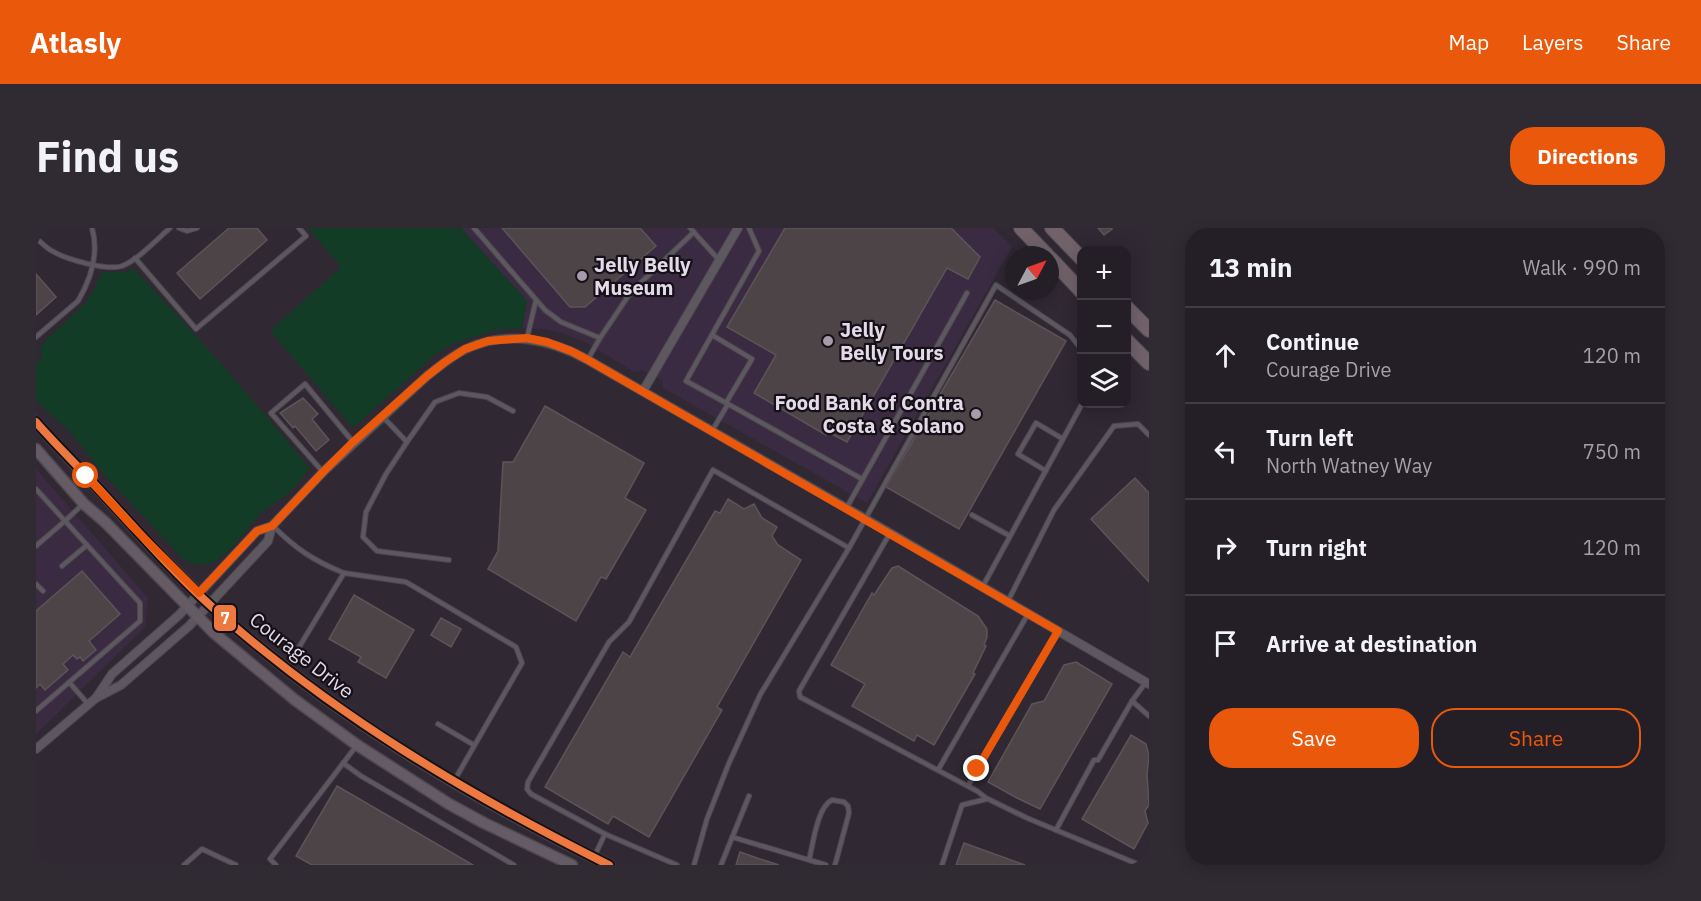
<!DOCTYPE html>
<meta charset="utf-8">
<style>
body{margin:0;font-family:"IBM Plex Sans",sans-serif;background:#302b32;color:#f1f3f6}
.controls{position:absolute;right:18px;top:18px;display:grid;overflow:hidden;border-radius:12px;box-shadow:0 3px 15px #0003}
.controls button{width:54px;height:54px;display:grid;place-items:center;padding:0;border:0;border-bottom:2px solid #413c43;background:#241e26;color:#f1f3f6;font:30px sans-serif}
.compass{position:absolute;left:969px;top:18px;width:54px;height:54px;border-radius:50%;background:#241e26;box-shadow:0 3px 15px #0003;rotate:49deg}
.stop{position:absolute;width:18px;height:18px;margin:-14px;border:4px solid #ea580c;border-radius:50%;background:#fff}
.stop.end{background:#ea580c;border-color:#fff;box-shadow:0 2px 6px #0008}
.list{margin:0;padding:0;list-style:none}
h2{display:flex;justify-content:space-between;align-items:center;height:78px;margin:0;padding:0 24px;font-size:26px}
h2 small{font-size:20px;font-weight:400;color:#a3a2a7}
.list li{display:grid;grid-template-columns:39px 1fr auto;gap:18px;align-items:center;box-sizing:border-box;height:96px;padding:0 24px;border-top:2px solid #413c43}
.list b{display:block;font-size:22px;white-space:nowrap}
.list p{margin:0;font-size:20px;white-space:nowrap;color:#a3a2a7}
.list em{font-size:20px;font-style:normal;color:#a3a2a7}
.actions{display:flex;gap:12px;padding:18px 24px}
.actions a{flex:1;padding:14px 0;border:2px solid #ea580c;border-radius:24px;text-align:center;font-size:21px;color:#ea580c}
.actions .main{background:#ea580c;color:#fff}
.icon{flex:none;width:33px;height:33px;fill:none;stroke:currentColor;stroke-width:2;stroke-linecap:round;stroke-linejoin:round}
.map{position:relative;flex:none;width:1113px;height:637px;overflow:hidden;border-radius:24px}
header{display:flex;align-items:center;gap:36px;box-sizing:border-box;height:84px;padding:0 30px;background:#ea580c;color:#fff}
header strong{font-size:28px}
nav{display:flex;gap:33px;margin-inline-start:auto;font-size:21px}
.intro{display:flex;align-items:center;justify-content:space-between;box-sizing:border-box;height:144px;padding:0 36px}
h1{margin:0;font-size:42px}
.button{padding:15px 27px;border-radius:24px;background:#ea580c;color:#fff;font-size:21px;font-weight:700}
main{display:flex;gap:36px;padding:0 36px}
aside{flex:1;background:#241e26;border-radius:24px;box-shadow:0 3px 15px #0003}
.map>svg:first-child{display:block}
.built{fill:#3a2b42}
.green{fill:#133c26}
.building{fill:#4c4447;stroke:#5d5457;stroke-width:1.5}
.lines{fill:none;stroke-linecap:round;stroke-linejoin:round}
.lane-casing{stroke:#4c464f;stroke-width:6}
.street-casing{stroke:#4c464f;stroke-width:10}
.secondary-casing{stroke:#4c464f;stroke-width:13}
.highway-casing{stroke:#4c464f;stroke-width:16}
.lane{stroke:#5d5860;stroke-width:4}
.street{stroke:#5d5860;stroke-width:8}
.secondary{stroke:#645b64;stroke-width:10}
.highway{stroke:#71626a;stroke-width:14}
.bus-1-casing{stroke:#151018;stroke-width:12}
.bus-1{stroke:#ee7940;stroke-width:8}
.route{stroke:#ea580c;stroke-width:8}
.poi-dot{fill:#a49ca9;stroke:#151018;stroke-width:2}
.labels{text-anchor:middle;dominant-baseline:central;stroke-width:4.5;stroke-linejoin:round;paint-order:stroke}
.poi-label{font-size:20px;font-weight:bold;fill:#e3dbe8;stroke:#151018;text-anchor:start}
.street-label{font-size:20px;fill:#e3dbe8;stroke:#151018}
.line-badge{stroke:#151018;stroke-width:2}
.badge-label{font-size:16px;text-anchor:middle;font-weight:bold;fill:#fff}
</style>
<header>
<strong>Atlasly</strong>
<nav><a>Map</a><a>Layers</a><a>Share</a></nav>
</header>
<div class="intro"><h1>Find us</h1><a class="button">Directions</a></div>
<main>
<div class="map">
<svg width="1113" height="637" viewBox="0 0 1113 637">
<rect width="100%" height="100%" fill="#302833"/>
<g class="built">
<polygon points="425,0 957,0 976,19 831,275 627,160 626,152 606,142 598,144 549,114 527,105 509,101 486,100 491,73"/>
<polygon points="0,241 112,370 109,399 0,506"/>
</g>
<g class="green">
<polygon points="272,0 425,0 491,73 486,100 460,102 416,116 400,126 317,200 234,103 305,39"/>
<path d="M97,40L184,134L274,240C266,249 259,261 249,268C242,274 233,278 226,284C204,305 184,353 147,331L65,243L36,206L0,172V136L6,131L4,120C17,102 37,90 51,73C58,64 60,53 67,44H90Z"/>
</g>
<g class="building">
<polygon points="193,0 221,0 231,12 164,71 141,45"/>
<polygon points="466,0 604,0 620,18 549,79 534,79"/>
<polygon points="749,0 915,0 944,29 932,51 911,40 811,214 792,204 790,207 718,165 740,127 691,99"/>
<polygon points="1062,0 1076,0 1076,1 1068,7"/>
<polygon points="0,46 20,69 0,87"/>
<polygon points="959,72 1030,113 923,301 850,259"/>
<polygon points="267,170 282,186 276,191 293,212 280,223 259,198 257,200 244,185"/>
<polygon points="509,178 608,235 589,270 610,282 570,351 565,349 540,393 452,341 462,323 467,234 477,234"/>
<polygon points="1099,250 1113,265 1113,354 1055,291"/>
<polygon points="692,271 708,281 718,276 726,290 741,299 736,308 742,317 765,332 681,479 686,482 613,609 577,588 572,596 509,559 587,424 594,429 679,283 684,285"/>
<polygon points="862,338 942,388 951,401 951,409 948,417 950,418 937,445 939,446 898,517 881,507 878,513 816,478 829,456 795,437 836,365 838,367 856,340"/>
<polygon points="46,343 84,386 53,413 60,422 47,433 44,429 41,431 37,427 27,436 32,442 9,462 4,456 0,460 0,383"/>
<polygon points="318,367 378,402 350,450 322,434 325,429 293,411"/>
<polygon points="405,390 425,401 415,419 395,407"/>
<polygon points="1040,434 1076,456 1004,581 981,570 952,554 996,476 1008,473 1028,437"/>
<polygon points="1095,507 1110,516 1113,528 1111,546 1113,577 1109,583 1112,595 1098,621 1046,591"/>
<polygon points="301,558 437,637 276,637 260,628"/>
<polygon points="928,615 989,637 920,637"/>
<polygon points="704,624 724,631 743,637 700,637"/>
</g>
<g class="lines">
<defs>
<g id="lane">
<polyline points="143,0 151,3 161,0"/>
<polyline points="438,0 509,82 525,94 564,110"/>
<polyline points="654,0 683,32"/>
<path d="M0,10C6,15 11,21 18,24C32,32 72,43 86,38C102,32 121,11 134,0"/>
<polyline points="99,30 160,101 270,8 263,0"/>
<polyline points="676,107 716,131 690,175"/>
<path d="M0,109L42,73C55,51 63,25 56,0"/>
<polyline points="491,110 500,72"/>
<polyline points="552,131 564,110 595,64 658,4"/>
<polyline points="692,176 650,153 723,23 713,0"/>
<polyline points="347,189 371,214 350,246 330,284 327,309 341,323 413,332"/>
<polyline points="676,203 692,176 826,251"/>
<polyline points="371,214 399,174 423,165 451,169 477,183"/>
<polyline points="1010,243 982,226 1000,195 1027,211"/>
<polyline points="287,244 235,185 269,156 317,214"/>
<polyline points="0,261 29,293 0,318"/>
<polyline points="811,279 931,65"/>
<polyline points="936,287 974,308"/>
<path d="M237,298C260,321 278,333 308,345"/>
<polyline points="854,305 763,463 764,469 941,563 950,570 991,590 1104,637"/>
<polyline points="26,338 51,317"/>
<polyline points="0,356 7,363"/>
<polyline points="947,358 1046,176"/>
<polyline points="972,373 1018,282 1078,198 1102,196 1113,207"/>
<polyline points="251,439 308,345 370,354 480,419 486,435 418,553"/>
<polyline points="33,454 52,476"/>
<polyline points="1110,454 1096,473 1113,488"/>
<polyline points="0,483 104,393 104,375 29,293 46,277"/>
<polyline points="402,496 438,517"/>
<polyline points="307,535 325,548 478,637"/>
<polyline points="902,542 992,386"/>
<polyline points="932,558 1022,404"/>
<polyline points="1020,602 1058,532 1062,532 1096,473"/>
<path d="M696,609L773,632C777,617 781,579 796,572L808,574L812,578L813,585L799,637"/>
<polyline points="558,629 569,606"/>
<polyline points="773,632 790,637"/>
<polyline points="148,637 166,621 200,637"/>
<polyline points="240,637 234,631 321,517"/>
<polyline points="641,637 569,606 495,566 491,561 492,554 573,414 593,394 677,242 813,320"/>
<polyline points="658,637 671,591 693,535 724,467 813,320 960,57 1034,107 1046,122"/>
<polyline points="685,637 713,568"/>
<polyline points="906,637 926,577 951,571"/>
</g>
<g id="street">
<polyline points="607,163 702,0"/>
<path d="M60,470L76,446L143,387L221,303L236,298L288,243L391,148C403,139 415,128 430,121C470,102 514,111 552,132L854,305L1113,456"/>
<polyline points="0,521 60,470 85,457 153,398 232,313 236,298"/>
</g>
<g id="secondary">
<path d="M0,194C20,217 41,238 62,260C98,300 135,341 175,378C294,485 430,567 573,637"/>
<polyline points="0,221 48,276 69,294 178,405 259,472 321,517 413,576 448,595 536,637"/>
</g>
<g id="highway">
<polyline points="985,0 1011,27"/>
<polyline points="1016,0 1046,31"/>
<polyline points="1014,30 1046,64"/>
<polyline points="1090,79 1113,102"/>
<polyline points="1090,112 1113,135"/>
</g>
</defs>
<use href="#lane" class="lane-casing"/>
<use href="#street" class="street-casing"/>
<use href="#secondary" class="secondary-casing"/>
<use href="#highway" class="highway-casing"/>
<use href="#lane" class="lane"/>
<use href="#street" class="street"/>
<use href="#secondary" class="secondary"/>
<use href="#highway" class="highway"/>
<defs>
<path id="bus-1" d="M0,194C20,217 42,238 62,260C99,300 135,342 175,378C294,485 431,566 573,637"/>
</defs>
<use href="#bus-1" class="bus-1-casing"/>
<use href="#bus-1" class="bus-1"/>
</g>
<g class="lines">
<polyline class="route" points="50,248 97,299 163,365 221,303 236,298 288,243 317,214 391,148 409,134 429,121 452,113 491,110 511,114 535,123 552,132 1022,403 941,541"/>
</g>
<g class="poi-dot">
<circle cx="546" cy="48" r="6"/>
<circle cx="792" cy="113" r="6"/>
<circle cx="940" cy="186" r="6"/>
</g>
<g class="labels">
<g class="poi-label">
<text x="558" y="36">Jelly Belly<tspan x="558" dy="23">Museum</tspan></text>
<text x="804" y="101">Jelly<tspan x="804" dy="23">Belly Tours</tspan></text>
<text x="928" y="174" text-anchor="end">Food Bank of Contra<tspan x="928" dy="23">Costa &amp; Solano</tspan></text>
</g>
<g class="street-label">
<text transform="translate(266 427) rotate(38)">Courage Drive</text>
</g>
</g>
<rect class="line-badge" x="177" y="376" width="24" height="28" rx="6" fill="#ee7940"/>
<g class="badge-label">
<text x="189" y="396">7</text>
</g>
</svg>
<div class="controls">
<button>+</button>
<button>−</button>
<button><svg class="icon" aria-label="layers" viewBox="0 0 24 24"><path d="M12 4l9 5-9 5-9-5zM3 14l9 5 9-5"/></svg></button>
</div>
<svg class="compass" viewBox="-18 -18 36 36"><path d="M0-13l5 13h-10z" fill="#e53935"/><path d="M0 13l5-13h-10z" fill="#a3a2a7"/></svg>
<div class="stop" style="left:50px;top:248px"></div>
<div class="stop end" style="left:941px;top:541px"></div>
</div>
<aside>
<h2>13 min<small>Walk · 990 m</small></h2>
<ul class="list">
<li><svg class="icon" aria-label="ahead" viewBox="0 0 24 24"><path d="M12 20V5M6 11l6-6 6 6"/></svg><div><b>Continue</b><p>Courage Drive</p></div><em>120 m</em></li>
<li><svg class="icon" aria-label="left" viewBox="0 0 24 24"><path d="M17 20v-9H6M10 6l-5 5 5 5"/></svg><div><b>Turn left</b><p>North Watney Way</p></div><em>750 m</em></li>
<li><svg class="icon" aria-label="right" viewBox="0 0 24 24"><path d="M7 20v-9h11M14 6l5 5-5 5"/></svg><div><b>Turn right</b></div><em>120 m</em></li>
<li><svg class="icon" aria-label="arrive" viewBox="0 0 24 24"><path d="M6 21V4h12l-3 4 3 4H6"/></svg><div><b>Arrive at destination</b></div></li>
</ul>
<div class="actions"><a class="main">Save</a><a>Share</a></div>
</aside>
</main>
